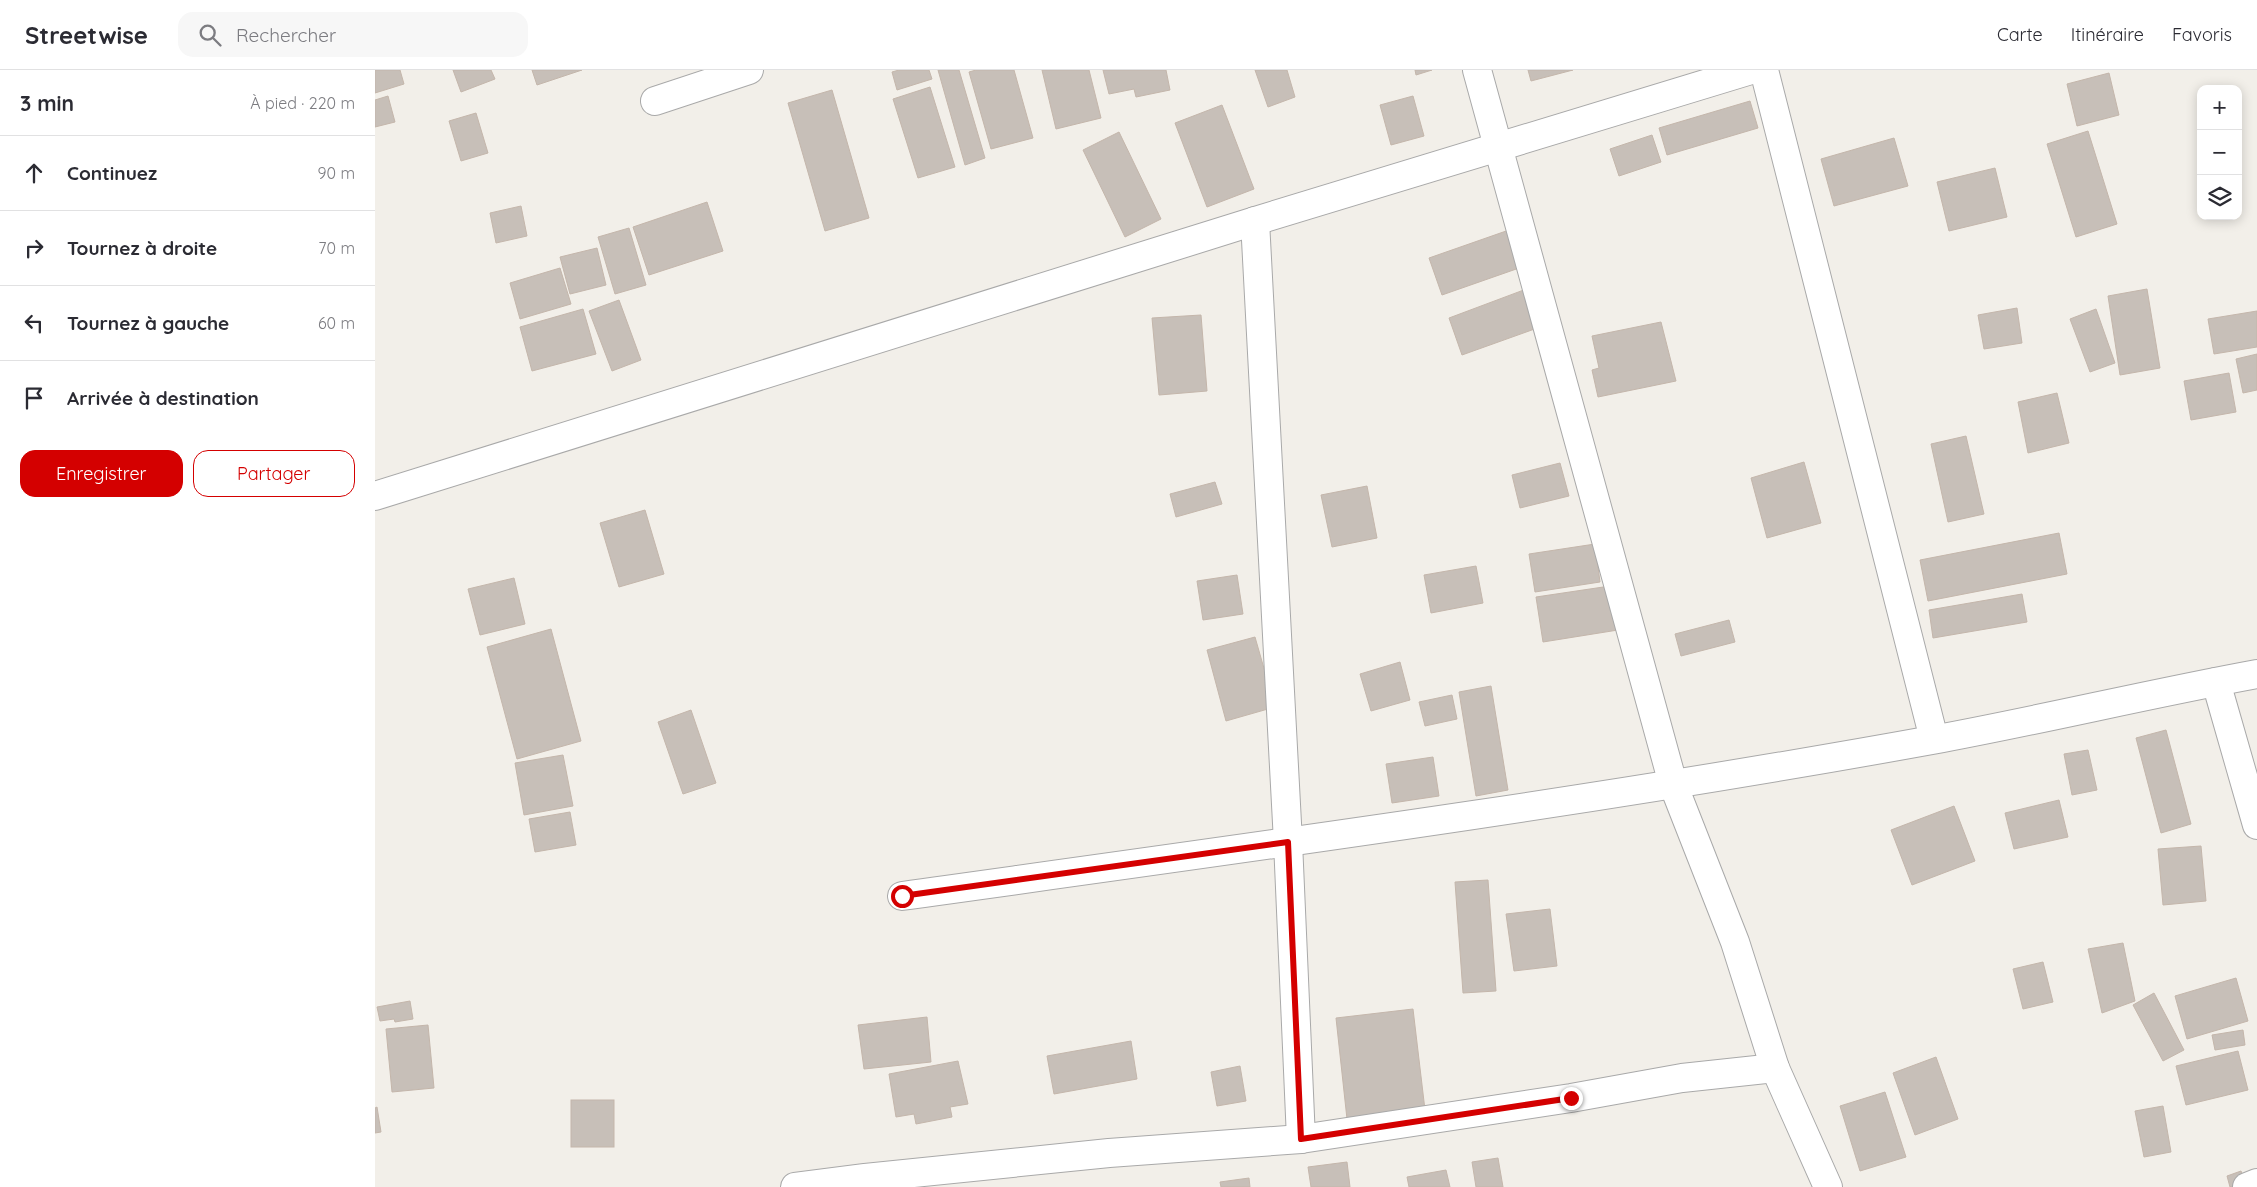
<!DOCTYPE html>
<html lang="fr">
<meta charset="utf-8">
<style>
body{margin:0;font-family:Quicksand,sans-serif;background:#f7f7f7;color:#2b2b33}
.controls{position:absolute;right:15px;top:15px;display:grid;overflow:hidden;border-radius:10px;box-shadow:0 2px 12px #0003}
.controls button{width:45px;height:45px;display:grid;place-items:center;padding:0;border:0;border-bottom:1px solid #e1e1e2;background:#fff;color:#2b2b33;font:25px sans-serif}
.stop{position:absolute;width:15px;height:15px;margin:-11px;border:4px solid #d40000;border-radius:50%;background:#fff}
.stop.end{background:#d40000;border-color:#fff;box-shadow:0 1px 5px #0008}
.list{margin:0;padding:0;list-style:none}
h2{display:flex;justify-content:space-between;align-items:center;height:65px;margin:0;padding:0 20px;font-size:21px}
h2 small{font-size:16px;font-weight:400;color:#7c7c81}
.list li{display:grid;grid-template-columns:32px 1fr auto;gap:15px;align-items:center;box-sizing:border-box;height:75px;padding:0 20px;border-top:1px solid #e1e1e2}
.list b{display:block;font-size:19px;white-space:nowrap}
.list em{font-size:16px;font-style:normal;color:#7c7c81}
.actions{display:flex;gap:10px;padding:15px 20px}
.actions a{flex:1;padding:11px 0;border:1px solid #d40000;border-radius:15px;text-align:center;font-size:18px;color:#d40000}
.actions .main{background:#d40000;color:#fff}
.icon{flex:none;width:28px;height:28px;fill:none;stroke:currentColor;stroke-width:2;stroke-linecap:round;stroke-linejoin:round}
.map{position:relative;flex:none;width:1882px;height:1117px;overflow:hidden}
header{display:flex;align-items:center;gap:30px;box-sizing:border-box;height:70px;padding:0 25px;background:#fff;border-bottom:1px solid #e1e1e2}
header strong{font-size:24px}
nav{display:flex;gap:28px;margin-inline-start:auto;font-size:18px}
.search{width:350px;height:45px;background:#f7f7f7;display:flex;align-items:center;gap:12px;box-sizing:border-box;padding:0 18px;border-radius:15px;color:#7c7c81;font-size:19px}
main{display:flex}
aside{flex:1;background:#fff}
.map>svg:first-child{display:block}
.building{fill:#c7bfb8;stroke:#c4b6ab}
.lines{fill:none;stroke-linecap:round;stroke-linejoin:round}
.minor-casing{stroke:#a9a9a9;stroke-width:30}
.minor{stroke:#fff;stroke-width:28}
.route{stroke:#d40000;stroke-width:6}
</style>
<header>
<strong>Streetwise</strong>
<div class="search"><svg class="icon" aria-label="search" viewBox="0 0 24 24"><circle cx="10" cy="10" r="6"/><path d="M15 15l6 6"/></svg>Rechercher</div>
<nav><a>Carte</a><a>Itinéraire</a><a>Favoris</a></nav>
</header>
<main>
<aside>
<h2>3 min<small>À pied · 220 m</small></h2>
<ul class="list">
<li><svg class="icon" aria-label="ahead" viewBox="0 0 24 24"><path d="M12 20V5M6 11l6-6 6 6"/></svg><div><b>Continuez</b></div><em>90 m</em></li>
<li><svg class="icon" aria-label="right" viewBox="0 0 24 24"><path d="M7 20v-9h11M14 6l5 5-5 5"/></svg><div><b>Tournez à droite</b></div><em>70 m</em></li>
<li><svg class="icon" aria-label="left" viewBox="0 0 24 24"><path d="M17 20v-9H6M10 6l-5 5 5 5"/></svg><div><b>Tournez à gauche</b></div><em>60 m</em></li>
<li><svg class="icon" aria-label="arrive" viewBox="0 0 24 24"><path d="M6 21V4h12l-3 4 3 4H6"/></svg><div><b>Arrivée à destination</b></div></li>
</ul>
<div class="actions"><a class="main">Enregistrer</a><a>Partager</a></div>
</aside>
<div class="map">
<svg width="1882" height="1117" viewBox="0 0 1882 1117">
<rect width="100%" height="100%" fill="#f2efe9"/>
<g class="building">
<polygon points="0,0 25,0 29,14 0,23"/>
<polygon points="78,0 116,0 120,9 86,22"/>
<polygon points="157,0 207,0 162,15"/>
<polygon points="524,0 554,0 557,9 522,20 517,2"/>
<polygon points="563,0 584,0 610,88 590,95"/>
<polygon points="601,0 639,0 658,68 616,79 594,2"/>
<polygon points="667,0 714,0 726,48 681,59"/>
<polygon points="728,0 791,0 795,20 761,27 759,19 734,24"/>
<polygon points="880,0 912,0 920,27 893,37"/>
<polygon points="1040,0 1057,0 1041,5"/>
<polygon points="1153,0 1198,0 1156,11"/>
<polygon points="1734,3 1744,45 1702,56 1692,14"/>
<polygon points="555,17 580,97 543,108 518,29"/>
<polygon points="457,20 494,148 450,161 413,33"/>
<polygon points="13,26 20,52 0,57 0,30"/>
<polygon points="1038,26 1049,66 1016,75 1005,35"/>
<polygon points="1375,31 1383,58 1292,85 1284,58"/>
<polygon points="847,35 879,119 832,137 800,53"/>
<polygon points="101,43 113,83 86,91 74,51"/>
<polygon points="1713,61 1742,154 1701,167 1672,74"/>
<polygon points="744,62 786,149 750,167 708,80"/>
<polygon points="1277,65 1286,92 1244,106 1235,79"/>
<polygon points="1519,68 1533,116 1459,136 1446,89"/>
<polygon points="1620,98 1632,147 1574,161 1562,112"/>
<polygon points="332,132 348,181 274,205 258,157"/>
<polygon points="146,136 152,166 121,173 115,143"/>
<polygon points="254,158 271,215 240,224 223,167"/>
<polygon points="1134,160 1147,197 1067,225 1054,188"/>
<polygon points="222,178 231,215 195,224 185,187"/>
<polygon points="185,198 196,234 145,249 135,213"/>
<polygon points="1154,218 1168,256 1087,285 1074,248"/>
<polygon points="1772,219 1785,298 1745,305 1733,226"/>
<polygon points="244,230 266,290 237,301 214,241"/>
<polygon points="1642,238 1647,273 1609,279 1603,245"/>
<polygon points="208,239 221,284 157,301 145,257"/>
<polygon points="1721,239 1740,293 1715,302 1695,249"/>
<polygon points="1882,241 1882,277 1839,284 1833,249"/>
<polygon points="826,245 832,321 784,325 777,248"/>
<polygon points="1286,252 1301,311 1223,327 1217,300 1224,298 1217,266"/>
<polygon points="1882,284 1882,320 1868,323 1861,289"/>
<polygon points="1854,303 1861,342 1816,350 1809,311"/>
<polygon points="1682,323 1694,373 1653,383 1643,332"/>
<polygon points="1591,366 1609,444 1573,452 1556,374"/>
<polygon points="1429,392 1446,453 1392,468 1376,408"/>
<polygon points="1185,393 1194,426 1145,438 1137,405"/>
<polygon points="840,412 847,434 801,447 795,424"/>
<polygon points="992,416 1002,468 957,477 946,425"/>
<polygon points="270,440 289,504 244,517 225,453"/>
<polygon points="1684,463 1692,504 1553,531 1545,490"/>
<polygon points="1220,474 1225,512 1160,522 1154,484"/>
<polygon points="1101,496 1108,533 1056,543 1049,505"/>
<polygon points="862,505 868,544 828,550 822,511"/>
<polygon points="139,508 150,554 105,565 93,519"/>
<polygon points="1235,516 1243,560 1168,572 1161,527"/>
<polygon points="1647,524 1652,552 1558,568 1554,540"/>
<polygon points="1354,550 1360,572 1306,586 1300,564"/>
<polygon points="176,559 206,671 142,689 112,577"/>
<polygon points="880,567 900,637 851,651 832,580"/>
<polygon points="1025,592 1035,630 996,641 985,604"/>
<polygon points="1116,616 1133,720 1101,726 1084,622"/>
<polygon points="1077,625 1082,649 1050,656 1044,632"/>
<polygon points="316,640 341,713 308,724 283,652"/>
<polygon points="1791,660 1816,754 1786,763 1761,668"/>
<polygon points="1713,680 1722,720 1697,725 1689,684"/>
<polygon points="188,685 198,736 149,745 140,693"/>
<polygon points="1058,687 1064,726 1017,733 1011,694"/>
<polygon points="1684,730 1693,767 1639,779 1630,743"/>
<polygon points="1579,736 1600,791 1537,815 1516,760"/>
<polygon points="195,742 201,775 160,782 154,749"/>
<polygon points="1826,776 1831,831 1788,835 1783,779"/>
<polygon points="1113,810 1121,921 1088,923 1080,812"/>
<polygon points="1175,839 1182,896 1139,901 1131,844"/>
<polygon points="1748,873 1760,931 1727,943 1713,879"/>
<polygon points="1668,892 1678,932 1648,939 1638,899"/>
<polygon points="1861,908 1873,951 1812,969 1800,926"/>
<polygon points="1779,923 1809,980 1788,991 1758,935"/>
<polygon points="35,931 38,949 20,952 19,949 5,951 2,937"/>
<polygon points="1038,939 1050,1040 972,1049 961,948"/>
<polygon points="552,947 556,992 489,999 483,955"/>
<polygon points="53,955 59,1018 17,1022 11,959"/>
<polygon points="1868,960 1870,975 1840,980 1837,965"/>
<polygon points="756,971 762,1009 679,1024 672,986"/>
<polygon points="1863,981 1873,1020 1811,1035 1801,996"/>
<polygon points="1561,987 1583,1049 1540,1065 1518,1003"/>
<polygon points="583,991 593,1034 575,1037 577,1047 541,1054 539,1044 521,1047 514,1004"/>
<polygon points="865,996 871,1031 842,1036 836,1002"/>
<polygon points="1510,1022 1531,1087 1485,1101 1465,1036"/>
<rect x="196" y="1030" width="43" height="47"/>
<polygon points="1788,1036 1796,1082 1769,1087 1760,1041"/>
<polygon points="2,1037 6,1062 0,1063 0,1038"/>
<polygon points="1123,1088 1128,1117 1101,1117 1097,1092"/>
<polygon points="972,1092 975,1117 936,1117 933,1097"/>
<polygon points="1071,1100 1075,1117 1034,1117 1032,1107"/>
<polygon points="1866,1101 1871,1113 1855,1117 1852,1106"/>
<polygon points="874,1108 875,1117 846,1117 845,1112"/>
</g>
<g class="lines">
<defs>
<g id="minor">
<polyline points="1102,0 1298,714 1360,872 1400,998 1453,1117"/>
<polyline points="1389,0 1559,669"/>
<polyline points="280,31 374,0"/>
<polyline points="880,151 913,772 926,1069"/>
<polyline points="0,426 880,151 1376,0"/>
<polyline points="1841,612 1882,755"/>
<path d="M527,826C871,778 1215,732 1557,670C1666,650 1773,624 1882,604"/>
<polyline points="420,1117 490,1108 734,1083 926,1069 1196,1028 1307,1008 1400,998"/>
<polyline points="1872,1117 1882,1113"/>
</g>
</defs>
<use href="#minor" class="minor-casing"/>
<use href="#minor" class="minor"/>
</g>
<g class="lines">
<polyline class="route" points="527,826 913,772 926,1069 1196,1028"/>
</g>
</svg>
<div class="controls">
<button>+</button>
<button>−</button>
<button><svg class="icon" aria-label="layers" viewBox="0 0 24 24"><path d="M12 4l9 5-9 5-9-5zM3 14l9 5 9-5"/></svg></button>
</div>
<div class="stop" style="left:527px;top:826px"></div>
<div class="stop end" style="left:1196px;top:1028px"></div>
</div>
</main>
